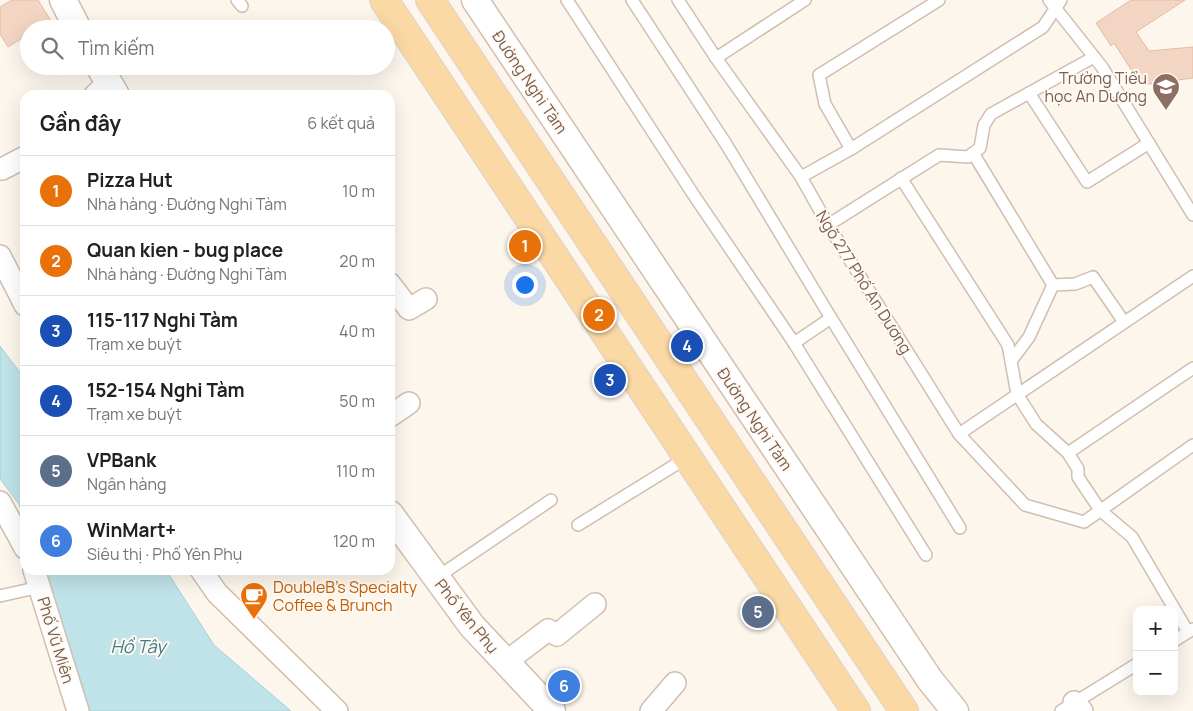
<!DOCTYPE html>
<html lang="vi">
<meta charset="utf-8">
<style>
body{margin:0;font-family:Manrope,sans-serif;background:#f2f2f2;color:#202124}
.controls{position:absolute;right:15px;bottom:15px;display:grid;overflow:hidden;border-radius:10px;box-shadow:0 5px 20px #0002}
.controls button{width:45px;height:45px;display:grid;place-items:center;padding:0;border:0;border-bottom:1px solid #e0e0e0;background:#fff;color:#202124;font:25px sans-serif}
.you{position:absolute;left:524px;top:284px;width:18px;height:18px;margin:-12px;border:4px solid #fff;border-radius:50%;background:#1a73e8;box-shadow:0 0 0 8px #1a73e833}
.badge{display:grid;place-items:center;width:32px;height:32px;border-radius:50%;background:#7c3aed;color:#fff;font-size:16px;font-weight:700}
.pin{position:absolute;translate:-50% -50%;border:2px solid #fff;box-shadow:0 1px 5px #0006}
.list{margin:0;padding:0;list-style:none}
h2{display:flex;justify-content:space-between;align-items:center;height:65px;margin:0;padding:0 20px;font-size:21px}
h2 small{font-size:16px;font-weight:400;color:#757577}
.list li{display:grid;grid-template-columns:32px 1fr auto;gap:15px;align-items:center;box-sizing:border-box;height:70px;padding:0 20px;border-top:1px solid #e0e0e0}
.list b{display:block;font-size:19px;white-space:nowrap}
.list p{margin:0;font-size:16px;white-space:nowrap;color:#757577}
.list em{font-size:16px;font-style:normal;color:#757577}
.icon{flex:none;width:28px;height:28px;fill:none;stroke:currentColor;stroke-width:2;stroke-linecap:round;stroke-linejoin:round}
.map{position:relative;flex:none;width:1193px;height:711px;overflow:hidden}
.search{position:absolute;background:#fff;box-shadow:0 5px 20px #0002;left:20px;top:20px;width:375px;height:55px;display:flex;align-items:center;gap:12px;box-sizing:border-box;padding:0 18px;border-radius:28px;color:#757577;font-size:19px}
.panel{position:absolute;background:#fff;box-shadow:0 5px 20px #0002;left:20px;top:90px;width:375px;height:485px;border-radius:15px}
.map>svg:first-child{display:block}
.water{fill:#bfe3e8;stroke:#a5d3da}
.building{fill:#f3d5c3;stroke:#e6bba3}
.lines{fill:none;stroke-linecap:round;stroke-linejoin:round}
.service-casing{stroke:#d1beb0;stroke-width:14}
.minor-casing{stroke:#d1beb0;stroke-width:24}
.tertiary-casing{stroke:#d1beb0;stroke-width:29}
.primary-casing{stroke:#dad1cd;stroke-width:30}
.service{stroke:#fff;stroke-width:11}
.minor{stroke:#fff;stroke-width:21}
.tertiary{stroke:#fff;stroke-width:26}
.primary{stroke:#fbd9a5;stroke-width:28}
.labels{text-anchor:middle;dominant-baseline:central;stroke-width:4;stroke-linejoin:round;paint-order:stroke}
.education-label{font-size:16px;fill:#785e54;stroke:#fffaf3;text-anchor:end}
.street-label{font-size:16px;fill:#7a5c4d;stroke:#fffaf3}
.food-label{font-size:16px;fill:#c56008;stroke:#fffaf3;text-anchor:start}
.water-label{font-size:18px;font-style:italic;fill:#437c86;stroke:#fffaf3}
</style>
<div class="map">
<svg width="1193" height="711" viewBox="0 0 1193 711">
<rect width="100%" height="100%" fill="#fdf6ec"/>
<g class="water">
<polygon points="0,346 25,379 25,521 19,504 0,479"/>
<polygon points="43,570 166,570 214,645 291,711 90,711 57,607"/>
</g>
<g class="building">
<polygon points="12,0 38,0 51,21 38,29 29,29 29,34 8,47 0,34 0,7"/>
<polygon points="1131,0 1185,0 1136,32 1149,51 1193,47 1193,78 1141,85 1114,43 1111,46 1096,23"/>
</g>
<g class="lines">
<defs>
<g id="service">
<polyline points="237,0 242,6"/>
<polyline points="567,0 693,194 794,343 926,555"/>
<polyline points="632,0 726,144 831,318 794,343"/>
<polyline points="678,0 716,58 801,177 828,225 959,434 1025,505 1084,522 1193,445"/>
<polyline points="1049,0 1102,67 1193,215"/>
<polyline points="716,58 805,0"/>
<polyline points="1029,93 1087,182 1149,143"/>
<polyline points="851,149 825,104 819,75 939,0"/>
<polyline points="973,153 1053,285 1075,284 1093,277 1124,322"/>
<polyline points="801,177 851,149 1043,27 1061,0"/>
<polyline points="901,178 1008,345 1017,394 1036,424 1068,453 1078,469 1078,477 1100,510 1132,537 1188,632"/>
<polyline points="828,225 939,155 968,157 980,148 984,125 991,114 1094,57"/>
<polyline points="831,318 960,528"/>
<polyline points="1011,361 1029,337 1053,285"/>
<polyline points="959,434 1193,276"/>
<polyline points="1068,453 1193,368"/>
<polyline points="578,525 688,457"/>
<polyline points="436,578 551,500"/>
<polyline points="0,596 40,587"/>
<polyline points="1174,641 1193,629"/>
<polyline points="1061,711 1137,664"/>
</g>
<g id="minor">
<polyline points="95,95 108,83"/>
<polyline points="2,169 25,157"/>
<polyline points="0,256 25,305"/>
<polyline points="390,284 409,309 426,299"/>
<polyline points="390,416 409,403"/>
<polyline points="0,502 25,548"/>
<polyline points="34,570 78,711"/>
<polyline points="201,570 217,593 337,711"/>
<polyline points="506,662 548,630 557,635 595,604"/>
<polyline points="1074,702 1082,711"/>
<polyline points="651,711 675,683"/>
</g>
<g id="tertiary">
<polyline points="63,0 78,29"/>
<polyline points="475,0 930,680 955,711"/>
<polyline points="99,66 116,95"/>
<polyline points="390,514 472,626 552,711"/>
</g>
<g id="primary">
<polyline points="384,0 856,711"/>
<polyline points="430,0 904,711"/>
</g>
</defs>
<use href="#service" class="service-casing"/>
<use href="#minor" class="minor-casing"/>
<use href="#tertiary" class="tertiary-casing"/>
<use href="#primary" class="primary-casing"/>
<use href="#service" class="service"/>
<use href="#minor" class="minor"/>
<use href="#tertiary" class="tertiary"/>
<use href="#primary" class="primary"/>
</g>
<defs>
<symbol id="school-pin" viewBox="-11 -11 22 30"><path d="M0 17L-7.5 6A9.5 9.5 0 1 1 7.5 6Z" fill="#8d6e63" stroke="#fffaf3"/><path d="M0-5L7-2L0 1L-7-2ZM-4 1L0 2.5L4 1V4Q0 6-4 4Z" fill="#fff"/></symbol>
<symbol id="cafe-pin" viewBox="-11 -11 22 30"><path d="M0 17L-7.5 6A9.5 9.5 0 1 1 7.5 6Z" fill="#e8710a" stroke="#fffaf3"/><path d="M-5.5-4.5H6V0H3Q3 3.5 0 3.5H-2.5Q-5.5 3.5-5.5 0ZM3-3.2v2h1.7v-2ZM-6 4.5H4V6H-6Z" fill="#fff"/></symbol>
</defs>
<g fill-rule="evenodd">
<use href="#school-pin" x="1150" y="71" width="32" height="43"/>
<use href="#cafe-pin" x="238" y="580" width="32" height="43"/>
</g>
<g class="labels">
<g class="education-label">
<text x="1147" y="78">Trường Tiểu<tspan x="1147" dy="18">học An Dương</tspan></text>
</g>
<g class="street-label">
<text transform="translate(530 82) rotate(56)">Đường Nghi Tàm</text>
<text transform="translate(864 282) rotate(58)">Ngõ 277 Phố An Dương</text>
<text transform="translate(755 419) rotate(56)">Đường Nghi Tàm</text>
<text transform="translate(467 616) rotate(51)">Phố Yên Phụ</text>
<text transform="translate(56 640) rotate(73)">Phố Vũ Miên</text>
</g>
<g class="food-label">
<text x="273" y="587">DoubleB’s Specialty<tspan x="273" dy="18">Coffee &amp; Brunch</tspan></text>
</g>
<g class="water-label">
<text x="138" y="646">Hồ Tây</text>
</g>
</g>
</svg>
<div class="controls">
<button>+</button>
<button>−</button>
</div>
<div class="you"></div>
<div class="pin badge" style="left:525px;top:246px;background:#e8710a">1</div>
<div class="pin badge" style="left:599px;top:315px;background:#e8710a">2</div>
<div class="pin badge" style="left:610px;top:380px;background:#1a4fb4">3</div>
<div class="pin badge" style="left:687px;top:346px;background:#1a4fb4">4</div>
<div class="pin badge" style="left:758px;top:612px;background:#5c6f8a">5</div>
<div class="pin badge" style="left:564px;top:686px;background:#3f7fe0">6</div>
<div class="search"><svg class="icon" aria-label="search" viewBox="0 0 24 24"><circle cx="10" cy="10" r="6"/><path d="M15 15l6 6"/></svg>Tìm kiếm</div>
<section class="panel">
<h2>Gần đây<small>6 kết quả</small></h2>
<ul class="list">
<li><span class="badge" style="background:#e8710a">1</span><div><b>Pizza Hut</b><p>Nhà hàng · Đường Nghi Tàm</p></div><em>10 m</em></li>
<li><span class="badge" style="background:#e8710a">2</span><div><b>Quan kien - bug place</b><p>Nhà hàng · Đường Nghi Tàm</p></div><em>20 m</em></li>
<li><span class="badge" style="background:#1a4fb4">3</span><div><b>115-117 Nghi Tàm</b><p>Trạm xe buýt</p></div><em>40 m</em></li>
<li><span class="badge" style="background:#1a4fb4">4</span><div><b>152-154 Nghi Tàm</b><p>Trạm xe buýt</p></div><em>50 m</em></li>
<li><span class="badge" style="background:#5c6f8a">5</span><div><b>VPBank</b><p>Ngân hàng</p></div><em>110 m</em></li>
<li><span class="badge" style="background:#3f7fe0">6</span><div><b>WinMart+</b><p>Siêu thị · Phố Yên Phụ</p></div><em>120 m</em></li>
</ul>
</section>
</div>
